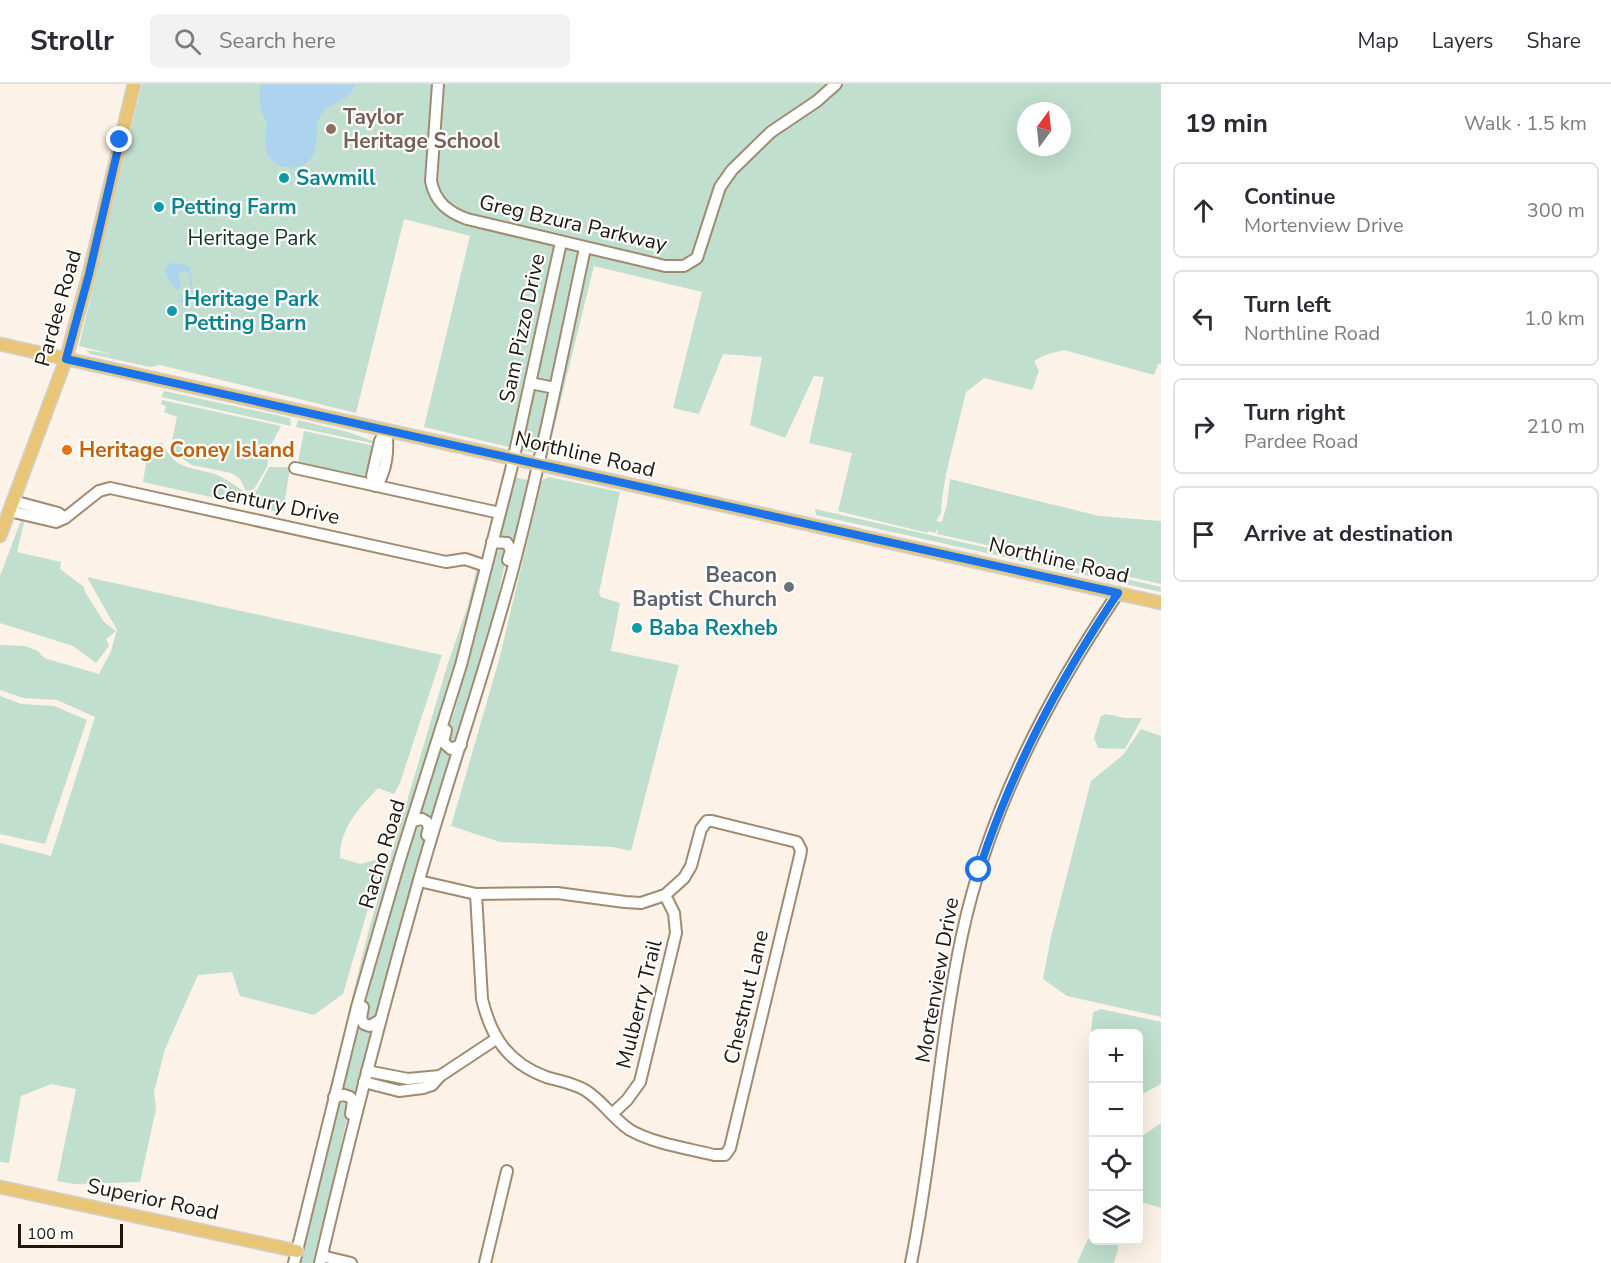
<!DOCTYPE html>
<meta charset="utf-8">
<style>
body{margin:0;font-family:"Nunito Sans",sans-serif;background:#f2f2f3;color:#2b2b33}
.controls{position:absolute;right:18px;bottom:18px;display:grid;overflow:hidden;border-radius:9px;box-shadow:0 6px 24px #0002}
.controls button{width:54px;height:54px;display:grid;place-items:center;padding:0;border:0;border-bottom:2px solid #e1e1e2;background:#fff;color:#2b2b33;font:30px sans-serif}
.compass{position:absolute;left:1017px;top:18px;width:54px;height:54px;border-radius:50%;background:#fff;box-shadow:0 6px 24px #0002;rotate:15deg}
.scale{position:absolute;left:18px;bottom:15px;width:105px;box-sizing:border-box;padding-left:6px;border:3px solid #1f160c;border-top:0;font-size:16px;line-height:21px;white-space:nowrap;color:#1f160c;-webkit-text-stroke:4px #fff;paint-order:stroke}
.stop{position:absolute;width:18px;height:18px;margin:-14px;border:4px solid #1a73e8;border-radius:50%;background:#fff}
.stop.end{background:#1a73e8;border-color:#fff;box-shadow:0 2px 6px #0008}
.list{margin:0;padding:0;list-style:none}
h2{display:flex;justify-content:space-between;align-items:center;height:78px;margin:0;padding:0 24px;font-size:26px}
h2 small{font-size:20px;font-weight:400;color:#7c7c81}
.list li{display:grid;grid-template-columns:39px 1fr auto;gap:18px;align-items:center;box-sizing:border-box;height:96px;margin:0 12px 12px;padding:0 12px;border:2px solid #e1e1e2;border-radius:9px}
.list b{display:block;font-size:22px;white-space:nowrap}
.list p{margin:0;font-size:20px;white-space:nowrap;color:#7c7c81}
.list em{font-size:20px;font-style:normal;color:#7c7c81}
.icon{flex:none;width:33px;height:33px;fill:none;stroke:currentColor;stroke-width:2;stroke-linecap:round;stroke-linejoin:round}
.map{position:relative;flex:none;width:1161px;height:1179px;overflow:hidden}
header{display:flex;align-items:center;gap:36px;box-sizing:border-box;height:84px;padding:0 30px;background:#fff;border-bottom:2px solid #e1e1e2}
header strong{font-size:28px}
nav{display:flex;gap:33px;margin-inline-start:auto;font-size:21px}
.search{width:420px;height:54px;background:#f2f2f3;display:flex;align-items:center;gap:15px;box-sizing:border-box;padding:0 21px;border-radius:9px;color:#7c7c81;font-size:22px}
main{display:flex}
aside{flex:1;background:#fff}
.map>svg:first-child{display:block}
.green{fill:#c0dfce;fill-rule:evenodd}
.water{fill:#aed3ee}
.lines{fill:none;stroke-linecap:round;stroke-linejoin:round}
.minor-casing{stroke:#a18b70;stroke-width:14}
.major-casing{stroke:#d2d0ce;stroke-width:15}
.minor{stroke:#fff;stroke-width:10}
.major{stroke:#e9c677;stroke-width:12}
.route{stroke:#1a73e8;stroke-width:8}
.education-dot{fill:#8d6e63;stroke:#fff;stroke-width:2}
.culture-dot{fill:#0f9aa8;stroke:#fff;stroke-width:2}
.food-dot{fill:#e8710a;stroke:#fff;stroke-width:2}
.worship-dot{fill:#6b7280;stroke:#fff;stroke-width:2}
.labels{text-anchor:middle;dominant-baseline:central;stroke-width:4.5;stroke-linejoin:round;paint-order:stroke}
.education-label{font-size:21px;font-weight:bold;fill:#785e54;stroke:#fff;text-anchor:start}
.culture-label{font-size:21px;font-weight:bold;fill:#0d838f;stroke:#fff;text-anchor:start}
.street-label{font-size:21px;fill:#1f160c;stroke:#fff}
.park-label{font-size:21px;fill:#103424;stroke:#fff}
.food-label{font-size:21px;font-weight:bold;fill:#c56008;stroke:#fff;text-anchor:start}
.worship-label{font-size:21px;font-weight:bold;fill:#5b616d;stroke:#fff;text-anchor:end}
</style>
<header>
<strong>Strollr</strong>
<div class="search"><svg class="icon" aria-label="search" viewBox="0 0 24 24"><circle cx="10" cy="10" r="6"/><path d="M15 15l6 6"/></svg>Search here</div>
<nav><a>Map</a><a>Layers</a><a>Share</a></nav>
</header>
<main>
<div class="map">
<svg width="1161" height="1179" viewBox="0 0 1161 1179">
<rect width="100%" height="100%" fill="#fcf2e7"/>
<g class="green">
<path d="M142,0H1161V280H1158L1154,291L1064,266L1045,271L1034,277L1039,287L1032,306L984,294L966,308L946,390L942,414L941,429L936,437L942,438L947,420L950,395L1099,432L1161,437V500L937,450L938,444L935,449L928,447V449L838,427L852,369L809,359L824,293L814,292L785,354L750,341L762,273L723,270L699,330L673,324L702,208L594,182L547,372L424,343L470,152L404,135L356,329L160,281L150,283L90,270L86,266L111,270L79,262ZM1026,27H1062V63H1026Z"/>
<polygon points="164,307 290,334 291,342 161,313"/>
<polygon points="162,316 281,342 270,363 267,383 254,405 246,407 240,395 231,389 192,381 170,366 177,333 164,328 166,322 161,320"/>
<polygon points="298,336 348,348 373,357 376,360 296,343"/>
<polygon points="304,347 375,362 367,392 362,394 298,379"/>
<path d="M162,359C178,389 190,381 217,391C227,395 237,403 246,409L257,406L269,383H290L283,429L143,398L149,361Z"/>
<polygon points="514,393 528,396 529,399 515,457 513,459 499,453"/>
<polygon points="549,393 620,408 599,509 601,513 620,519 611,567 679,581 631,767 613,763 500,758 451,742 499,576 542,396"/>
<polygon points="815,425 1161,503 1161,508 816,431"/>
<polygon points="22,434 25,434 17,468 61,478 60,485 84,503 85,508 104,538 116,547 106,555 109,562 96,579 73,562 0,539 0,492"/>
<polygon points="501,465 505,468 506,474 492,542 455,659 449,658 447,650 456,622 463,587 493,472 497,467"/>
<polygon points="477,483 480,489 467,542 332,1008 328,1012 369,845 448,579 468,521"/>
<path d="M87,493L442,571L400,699L394,710L378,704C358,725 340,744 340,774L360,780L383,774L343,910L314,931L240,912L232,888L198,891L165,965L154,1008L156,1025L140,1098L74,1100L57,1097L76,1005L51,1000L21,1012L9,1079L0,1078V759L51,772L95,633L57,616L23,614L0,606V561L25,562L38,567L44,574L99,590L111,567L117,546Z"/>
<polygon points="0,612 21,620 54,622 87,636 45,760 0,750"/>
<polygon points="1106,630 1125,634 1142,634 1125,665 1098,664 1094,654 1101,632"/>
<polygon points="1141,645 1161,652 1161,933 1067,912 1043,895 1051,853 1091,697 1123,671"/>
<polygon points="439,665 453,671 432,736 419,730"/>
<path d="M419,742L424,745C426,757 419,769 416,781C405,830 391,879 377,928L374,934L369,936L366,934L364,928L379,859L415,745Z"/>
<polygon points="1101,925 1161,938 1161,1000 1139,1012 1138,950 1094,950 1093,954 1091,950 1093,928"/>
<polygon points="358,942 372,949 355,1011 341,1007"/>
<polygon points="345,1018 349,1027 342,1056 336,1097 316,1179 299,1179 336,1026 340,1019"/>
<polygon points="1161,1039 1161,1124 1139,1117 1138,1055"/>
<polygon points="1093,1154 1094,1156 1117,1157 1118,1165 1114,1179 1077,1179 1088,1155"/>
</g>
<g class="water">
<path d="M260,0H355C351,18 332,16 322,29C312,42 321,61 311,74C299,90 271,85 266,66C264,57 266,47 267,38C259,26 259,15 260,0Z"/>
<path d="M171,179L181,180L190,183L193,209L181,219L177,217C192,210 191,204 189,189L182,187L179,189L180,204L178,206C171,202 165,192 166,184Z"/>
</g>
<g class="lines">
<defs>
<g id="minor">
<path d="M438,0L431,97C435,118 448,128 467,135L665,182H684L697,174L720,103L732,86L771,48L817,17L836,0"/>
<polyline points="530,299 555,304"/>
<path d="M386,346C389,364 387,387 376,402L372,392L380,357Z"/>
<polyline points="295,384 500,429"/>
<polyline points="9,427 56,438 65,434 58,429 13,417"/>
<polyline points="65,434 99,407 110,404 446,478 465,475 486,482"/>
<polyline points="492,458 507,459 511,466 508,476"/>
<polyline points="446,646 443,658 451,665 461,661"/>
<polyline points="412,737 422,735 427,738 429,744 427,751"/>
<path d="M419,797L476,810L557,809L625,818L641,819L665,811L684,794L691,782L701,745L707,737H712L797,758L801,766L800,772L730,1064L725,1071H714C686,1064 655,1060 630,1046C613,1035 603,1017 585,1006C573,999 560,997 546,993C508,979 491,953 482,915L476,810"/>
<polyline points="363,923 361,934 364,940 370,942 380,936"/>
<polyline points="367,987 408,995 440,992"/>
<polyline points="364,998 399,1007 423,1004 432,1001 440,992 496,955"/>
<polyline points="334,1013 344,1011 350,1013 353,1017 351,1030"/>
<polyline points="612,1030 627,1016 640,998 676,849 674,829 665,811"/>
<polyline points="322,1172 351,1179"/>
<polyline points="294,1179 357,923 400,775 461,581 511,386 561,158"/>
<path d="M320,1179C350,1051 383,923 419,796C448,693 484,592 512,488C540,381 562,272 585,164"/>
<polyline points="485,1179 507,1087"/>
<path d="M911,1179C933,1071 939,959 962,851C989,726 1047,614 1118,509"/>
</g>
<g id="major">
<polyline points="0,260 1161,519"/>
<polyline points="0,452 66,275 89,190 134,0"/>
<polyline points="0,1103 297,1167"/>
</g>
</defs>
<use href="#minor" class="minor-casing"/>
<use href="#major" class="major-casing"/>
<use href="#minor" class="minor"/>
<use href="#major" class="major"/>
</g>
<g class="lines">
<path class="route" d="M120,56L89,190L66,275L1118,509C1058,598 1012,685 979,786"/>
</g>
<circle class="education-dot" cx="331" cy="45" r="6"/>
<g class="culture-dot">
<circle cx="284" cy="94" r="6"/>
<circle cx="159" cy="123" r="6"/>
<circle cx="172" cy="227" r="6"/>
<circle cx="637" cy="544" r="6"/>
</g>
<circle class="food-dot" cx="67" cy="366" r="6"/>
<circle class="worship-dot" cx="789" cy="503" r="6"/>
<g class="labels">
<g class="education-label">
<text x="343" y="33">Taylor<tspan x="343" dy="24">Heritage School</tspan></text>
</g>
<g class="culture-label">
<text x="296" y="94">Sawmill</text>
<text x="171" y="123">Petting Farm</text>
<text x="184" y="215">Heritage Park<tspan x="184" dy="24">Petting Barn</tspan></text>
<text x="649" y="544">Baba Rexheb</text>
</g>
<g class="street-label">
<text transform="translate(573 139) rotate(13)">Greg Bzura Parkway</text>
<text transform="translate(58 224) rotate(-74)">Pardee Road</text>
<text transform="translate(522 244) rotate(-78)">Sam Pizzo Drive</text>
<text transform="translate(585 370) rotate(13)">Northline Road</text>
<text transform="translate(276 420) rotate(12)">Century Drive</text>
<text transform="translate(1059 476) rotate(13)">Northline Road</text>
<text transform="translate(382 770) rotate(-73)">Racho Road</text>
<text transform="translate(937 896) rotate(-80)">Mortenview Drive</text>
<text transform="translate(746 913) rotate(-77)">Chestnut Lane</text>
<text transform="translate(639 920) rotate(-76)">Mulberry Trail</text>
<text transform="translate(153 1115) rotate(12)">Superior Road</text>
</g>
<g class="park-label">
<text x="252" y="154">Heritage Park</text>
</g>
<g class="food-label">
<text x="79" y="366">Heritage Coney Island</text>
</g>
<g class="worship-label">
<text x="777" y="491">Beacon<tspan x="777" dy="24">Baptist Church</tspan></text>
</g>
</g>
</svg>
<div class="controls">
<button>+</button>
<button>−</button>
<button><svg class="icon" aria-label="locate" viewBox="0 0 24 24"><circle cx="12" cy="12" r="6"/><path d="M12 2v4M12 18v4M2 12h4M18 12h4"/></svg></button>
<button><svg class="icon" aria-label="layers" viewBox="0 0 24 24"><path d="M12 4l9 5-9 5-9-5zM3 14l9 5 9-5"/></svg></button>
</div>
<svg class="compass" viewBox="-18 -18 36 36"><path d="M0-13l5 13h-10z" fill="#e53935"/><path d="M0 13l5-13h-10z" fill="#7c7c81"/></svg>
<div class="scale">100 m</div>
<div class="stop" style="left:979px;top:786px"></div>
<div class="stop end" style="left:120px;top:56px"></div>
</div>
<aside>
<h2>19 min<small>Walk · 1.5 km</small></h2>
<ul class="list">
<li><svg class="icon" aria-label="ahead" viewBox="0 0 24 24"><path d="M12 20V5M6 11l6-6 6 6"/></svg><div><b>Continue</b><p>Mortenview Drive</p></div><em>300 m</em></li>
<li><svg class="icon" aria-label="left" viewBox="0 0 24 24"><path d="M17 20v-9H6M10 6l-5 5 5 5"/></svg><div><b>Turn left</b><p>Northline Road</p></div><em>1.0 km</em></li>
<li><svg class="icon" aria-label="right" viewBox="0 0 24 24"><path d="M7 20v-9h11M14 6l5 5-5 5"/></svg><div><b>Turn right</b><p>Pardee Road</p></div><em>210 m</em></li>
<li><svg class="icon" aria-label="arrive" viewBox="0 0 24 24"><path d="M6 21V4h12l-3 4 3 4H6"/></svg><div><b>Arrive at destination</b></div></li>
</ul>
</aside>
</main>
